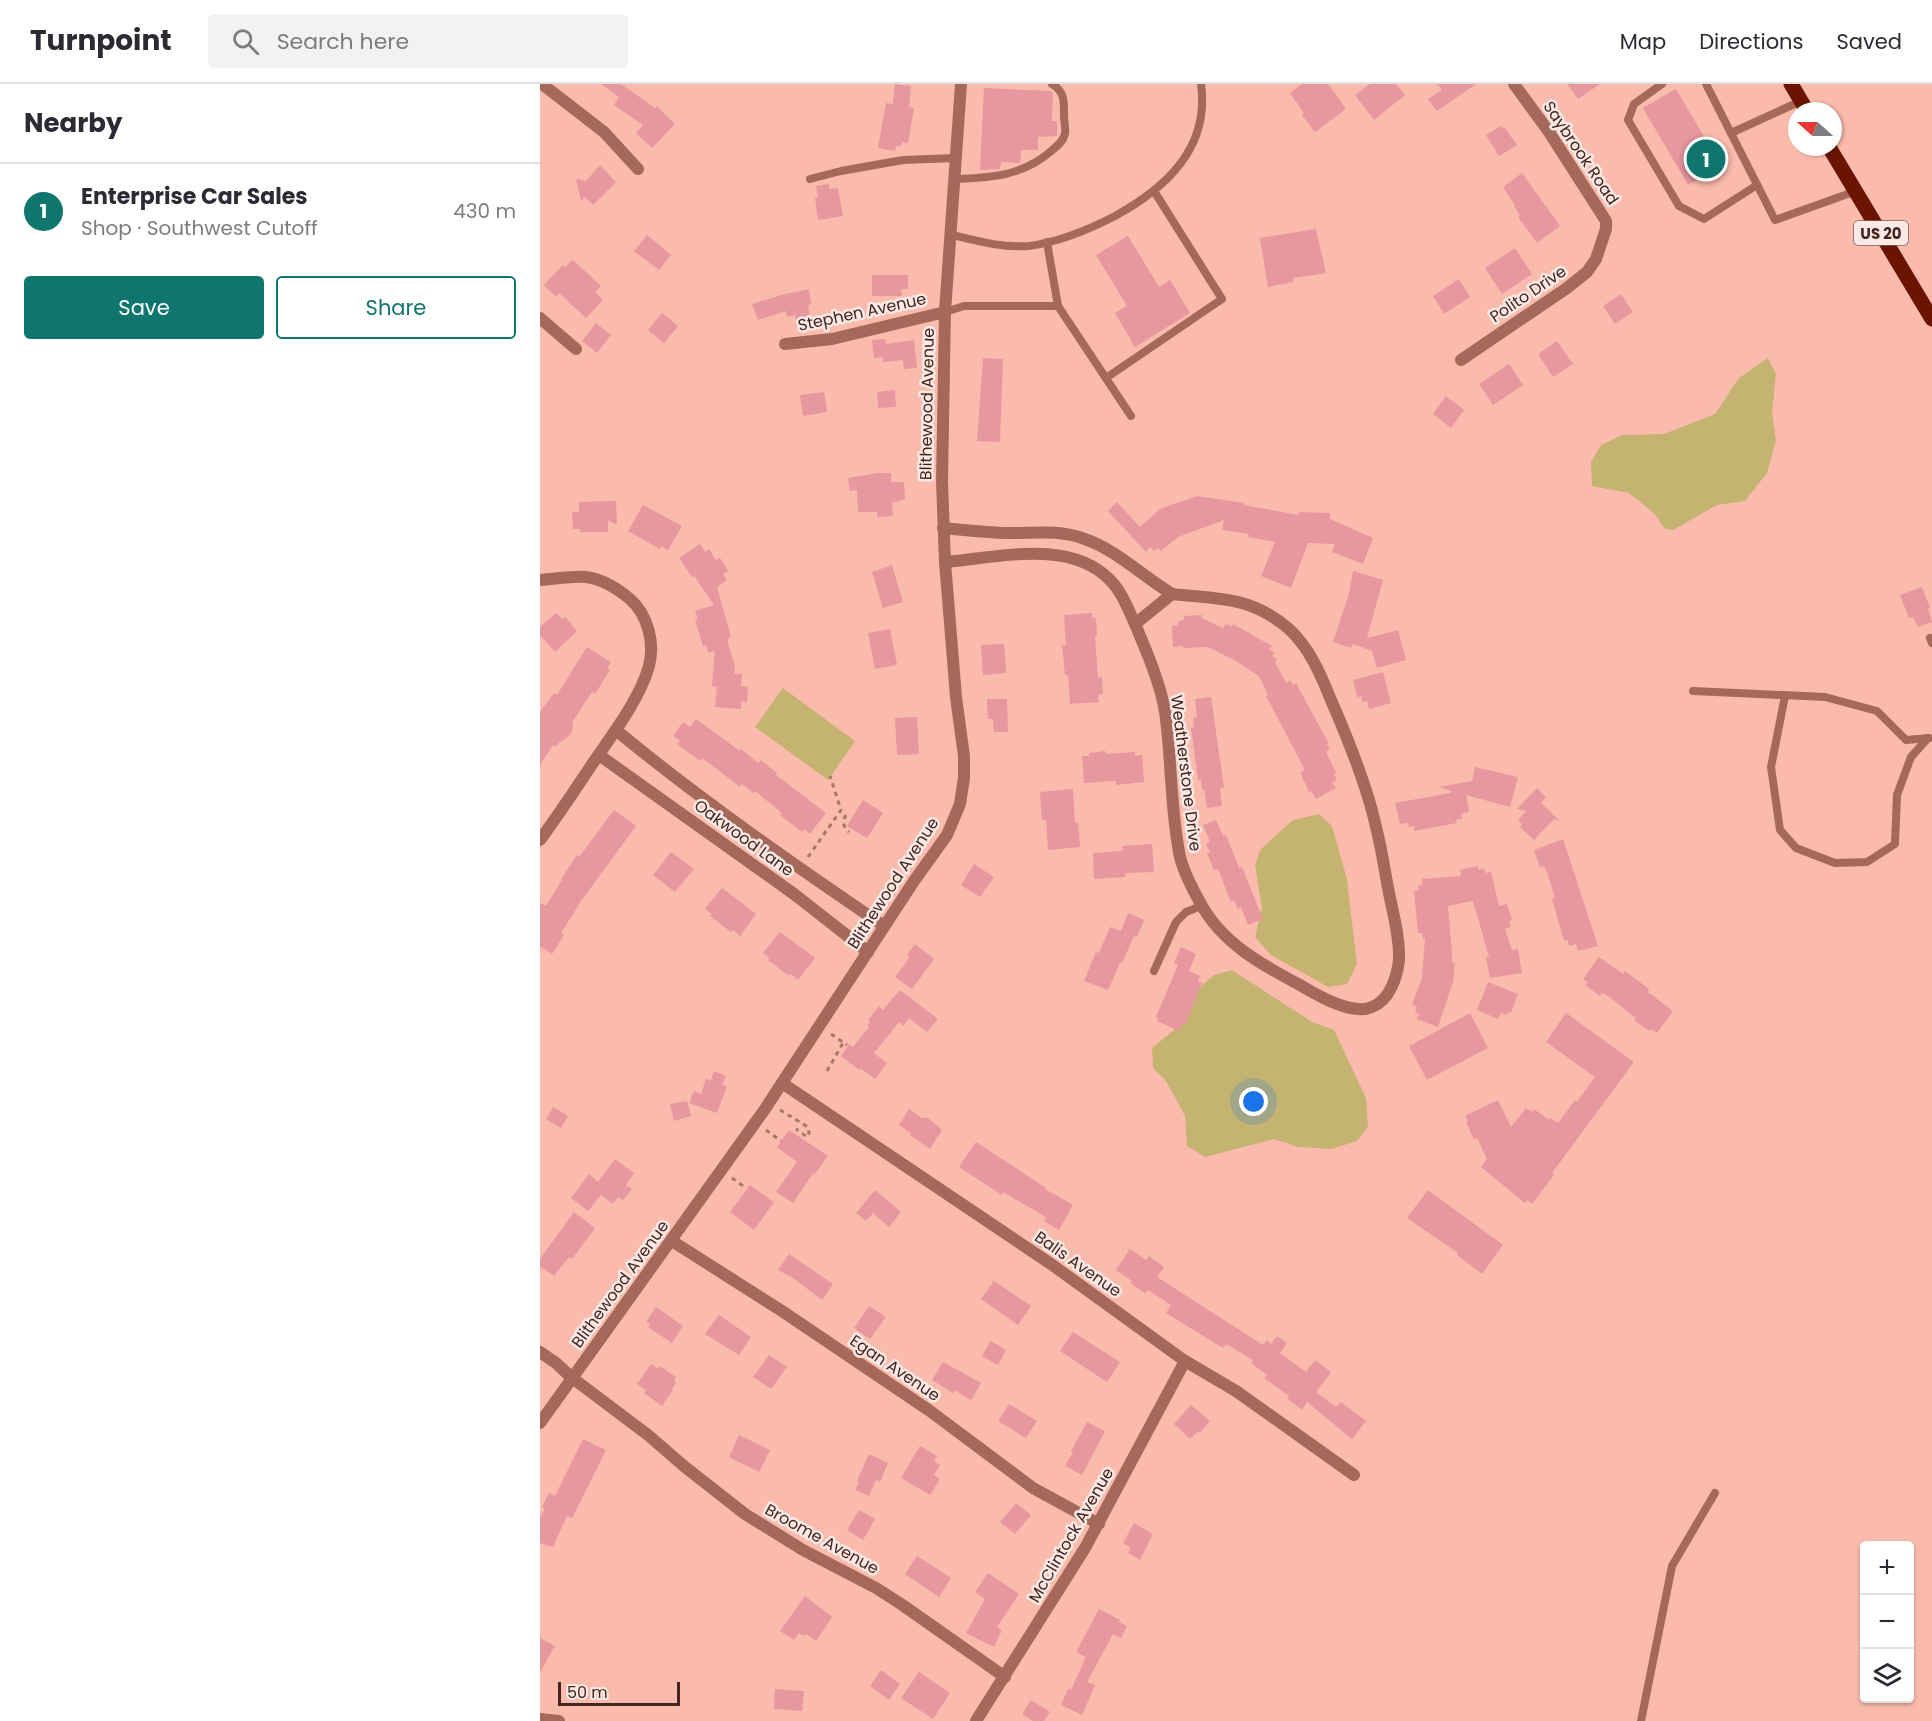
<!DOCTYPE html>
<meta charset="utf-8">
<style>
body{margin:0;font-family:Poppins,sans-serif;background:#f2f2f3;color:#2b2b33}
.controls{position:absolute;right:18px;bottom:18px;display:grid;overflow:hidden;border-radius:6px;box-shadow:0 2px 4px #0004}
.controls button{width:54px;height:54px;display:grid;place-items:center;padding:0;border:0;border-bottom:2px solid #e1e1e2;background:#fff;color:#2b2b33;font:30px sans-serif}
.compass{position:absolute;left:1248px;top:18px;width:54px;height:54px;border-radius:50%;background:#fff;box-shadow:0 2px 4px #0004;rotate:291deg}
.scale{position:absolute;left:18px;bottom:15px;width:122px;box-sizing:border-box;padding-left:6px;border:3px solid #43251e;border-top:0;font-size:16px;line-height:21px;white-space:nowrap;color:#43251e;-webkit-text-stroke:4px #fae9e5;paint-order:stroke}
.you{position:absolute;left:714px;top:1018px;width:21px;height:21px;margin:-15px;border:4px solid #fff;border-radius:50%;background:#1a73e8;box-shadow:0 0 0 9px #1a73e833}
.badge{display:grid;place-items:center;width:39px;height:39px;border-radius:50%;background:#0f766e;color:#fff;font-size:20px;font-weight:700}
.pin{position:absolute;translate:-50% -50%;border:3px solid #fff;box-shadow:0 2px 6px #0006}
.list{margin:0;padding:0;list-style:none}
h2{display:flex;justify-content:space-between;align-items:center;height:78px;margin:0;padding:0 24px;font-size:26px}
h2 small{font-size:20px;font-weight:400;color:#7c7c81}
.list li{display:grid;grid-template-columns:39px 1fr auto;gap:18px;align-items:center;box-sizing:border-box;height:96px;padding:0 24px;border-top:2px solid #e1e1e2}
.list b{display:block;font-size:22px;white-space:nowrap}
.list p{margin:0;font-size:20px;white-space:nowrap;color:#7c7c81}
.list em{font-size:20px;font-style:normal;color:#7c7c81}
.actions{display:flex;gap:12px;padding:18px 24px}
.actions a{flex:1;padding:14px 0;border:2px solid #0f766e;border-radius:6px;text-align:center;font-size:21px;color:#0f766e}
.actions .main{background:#0f766e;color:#fff}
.icon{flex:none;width:33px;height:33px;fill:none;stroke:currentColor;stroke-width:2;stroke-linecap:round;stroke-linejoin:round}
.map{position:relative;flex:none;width:1392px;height:1637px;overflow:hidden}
header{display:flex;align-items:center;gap:36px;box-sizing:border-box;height:84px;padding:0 30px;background:#fff;border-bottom:2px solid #e1e1e2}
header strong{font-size:28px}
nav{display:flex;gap:33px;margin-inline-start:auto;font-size:21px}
.search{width:420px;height:54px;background:#f2f2f3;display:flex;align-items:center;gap:15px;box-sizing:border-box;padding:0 21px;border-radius:6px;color:#7c7c81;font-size:22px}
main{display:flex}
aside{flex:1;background:#fff}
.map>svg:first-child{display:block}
.green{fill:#c5b372}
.building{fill:#e7979e}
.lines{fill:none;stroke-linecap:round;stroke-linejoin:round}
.path{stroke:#a7776b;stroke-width:3;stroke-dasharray:4.5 4.5;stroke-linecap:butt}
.service{stroke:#a4695a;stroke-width:8}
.minor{stroke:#a4695a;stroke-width:12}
.tertiary{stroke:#a4695a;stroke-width:12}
.primary{stroke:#6a1401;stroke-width:15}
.labels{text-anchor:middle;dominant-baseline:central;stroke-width:5;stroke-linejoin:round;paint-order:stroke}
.shield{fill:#fae9e5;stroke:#7a605a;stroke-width:1.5}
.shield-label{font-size:15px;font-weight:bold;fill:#43251e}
.street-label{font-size:16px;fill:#43251e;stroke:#fae9e5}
</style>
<header>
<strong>Turnpoint</strong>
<div class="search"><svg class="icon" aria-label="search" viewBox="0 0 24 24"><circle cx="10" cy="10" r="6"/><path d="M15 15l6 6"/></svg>Search here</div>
<nav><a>Map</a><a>Directions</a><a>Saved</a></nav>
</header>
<main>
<aside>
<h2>Nearby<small></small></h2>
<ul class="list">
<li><span class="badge">1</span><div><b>Enterprise Car Sales</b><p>Shop · Southwest Cutoff</p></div><em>430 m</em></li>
</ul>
<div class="actions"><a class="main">Save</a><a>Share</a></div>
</aside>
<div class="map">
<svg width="1392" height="1637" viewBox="0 0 1392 1637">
<rect width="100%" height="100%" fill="#fbbbac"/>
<g class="green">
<polygon points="1228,274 1236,290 1232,329 1236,356 1227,389 1205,417 1177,421 1133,446 1125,445 1114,429 1089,409 1052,402 1051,378 1061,361 1082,351 1124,350 1175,330 1199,294"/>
<polygon points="243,604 315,657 288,696 215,643"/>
<polygon points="779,730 792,742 807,795 817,880 807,900 788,903 731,871 715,853 722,824 715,781 720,766 753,736"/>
<polygon points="692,886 772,938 794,946 826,1014 828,1043 817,1057 791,1065 758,1063 734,1055 665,1073 647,1062 645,1032 626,997 613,984 612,964 634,946 660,903 674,891"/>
</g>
<g class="building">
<polygon points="61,0 81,0 115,24 117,22 135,40 112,64 96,49 103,41 74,21 79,13"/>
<polygon points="355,0 371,2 369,23 374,24 368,59 362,58 361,62 356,62 355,67 338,64 346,19 353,20"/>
<polygon points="762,0 788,0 806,25 775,48 762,31 764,29 750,9"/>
<polygon points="830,0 856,0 865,11 834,36 815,11"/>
<polygon points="898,0 936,0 897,27 888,15 902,6"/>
<polygon points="1027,0 1060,0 1038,15"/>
<polygon points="444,4 511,7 513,9 512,37 517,37 517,52 498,53 498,66 481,66 480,79 461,78 460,85 440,86"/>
<polygon points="1136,5 1181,82 1148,101 1103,24"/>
<polygon points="961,42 962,44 964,43 977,61 959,72 946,51"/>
<polygon points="60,81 76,98 53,121 45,113 41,117 36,95 46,97"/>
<polygon points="982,89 1020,142 997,159 978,133 980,131 974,122 975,121 963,103"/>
<polygon points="289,100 289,105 298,104 303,132 278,136 275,114 278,113 276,102"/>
<polygon points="776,145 786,189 753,194 753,198 728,203 720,154"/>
<polygon points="107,151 131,171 119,186 94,167"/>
<polygon points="588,152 619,203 630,196 650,229 595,263 575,229 587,222 556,171"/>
<polygon points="975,164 992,190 962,210 945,184"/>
<polygon points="33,176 61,202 55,208 63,216 46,234 19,209 16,213 4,201 23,181 25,183"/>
<polygon points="332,191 368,191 368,205 361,205 362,212 332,212"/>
<polygon points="919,195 930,213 904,230 893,212"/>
<polygon points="269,205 271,220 268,221 270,233 256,236 255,231 247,233 246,227 218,236 212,220 241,211"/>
<polygon points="1081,210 1093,228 1075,240 1063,222"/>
<polygon points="122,229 138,242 124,259 108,246"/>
<polygon points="56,239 71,251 57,269 42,257"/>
<polygon points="345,255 346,260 374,256 377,284 364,285 363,276 343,278 343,273 334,274 332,256"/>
<polygon points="1017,257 1033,280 1013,293 998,270"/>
<polygon points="443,274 463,275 460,358 437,357"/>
<polygon points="969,280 983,301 953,321 939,300"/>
<polygon points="355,306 356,323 338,324 337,308"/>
<polygon points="284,308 287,328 263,332 260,311"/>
<polygon points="906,312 924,326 911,344 893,330"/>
<polygon points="338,389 351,389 351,398 364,398 365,416 360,416 359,418 352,418 353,432 337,433 337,428 318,428 317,406 310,407 308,394"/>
<polygon points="657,412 704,419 704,421 759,431 759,428 790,429 790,435 833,454 823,480 792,468 795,460 768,459 751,504 721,492 735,458 708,453 709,450 682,446 684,436 638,453 621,467 618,464 614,467 610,463 606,468 568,427 577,418 600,443 620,425"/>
<polygon points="76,417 77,441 68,436 68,448 40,448 40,445 33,445 32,428 39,428 39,418"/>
<polygon points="103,421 142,442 128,466 121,462 120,465 88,447"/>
<polygon points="160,460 165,468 169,465 176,476 180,474 188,487 183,490 187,496 177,503 191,553 187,555 195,583 194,590 202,590 201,602 208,603 207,618 201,617 201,625 175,623 177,603 172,602 175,567 168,569 166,561 163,562 155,536 158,535 155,527 174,521 154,492 152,493 139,474"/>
<polygon points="352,481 363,518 343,524 332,488"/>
<polygon points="813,487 843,496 827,554 858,546 866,576 837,584 832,567 813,560 811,564 793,558 809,510"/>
<polygon points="1382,503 1390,524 1388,525 1392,538 1378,543 1373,533 1369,534 1360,511"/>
<polygon points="16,529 22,535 25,533 37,547 15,568 0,551 0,543"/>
<polygon points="552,529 552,534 556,534 557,552 555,552 558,594 562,593 563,610 558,611 559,618 530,620 528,591 525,591 522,561 526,561 524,531"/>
<polygon points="662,531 662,534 683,544 686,540 692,543 693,540 732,562 729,565 735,569 732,572 737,575 735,578 746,599 750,596 753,601 756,599 789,660 787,660 790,665 786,668 796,689 794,690 797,696 792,698 796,704 776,715 771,707 769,708 760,688 765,686 726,612 728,611 719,592 696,577 668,563 643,564 643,562 633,563 632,542 638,541 638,537 644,536 644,532"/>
<polygon points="350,545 357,581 335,585 328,549"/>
<polygon points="464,560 466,589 443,591 441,561"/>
<polygon points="47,563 71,578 67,584 70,586 55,610 52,608 35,634 32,639 33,641 31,650 21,658 20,657 16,663 13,661 0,681 0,628 14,609 17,611"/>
<polygon points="843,588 851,619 829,625 827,617 822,618 821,612 817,613 813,596"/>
<polygon points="671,613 684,704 680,704 682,722 667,724 664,705 662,706 661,696 658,696 651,644 654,643 653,634 657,633 655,615"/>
<polygon points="447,615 467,615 468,648 454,648 453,635 448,635"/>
<polygon points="377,633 379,670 357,671 355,634"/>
<polygon points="156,635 200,667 201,665 218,679 221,676 237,689 236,691 286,729 270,750 264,745 262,748 240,731 242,729 215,707 213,709 202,700 200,703 169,679 162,674 160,677 137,660 140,657 133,652 143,638 150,643"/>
<polygon points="565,667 566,670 595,668 595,672 602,671 604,698 576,701 576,697 544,699 542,672 549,672 549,669"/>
<polygon points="935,683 978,693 970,723 926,711 929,728 921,730 922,735 916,736 917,739 874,747 874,742 869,743 868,739 860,740 855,719 911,709 911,707 899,703 932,697"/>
<polygon points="997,704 1006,713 1001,719 1020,737 1014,735 994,756 980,743 982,741 978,736 986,727 977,725"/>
<polygon points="533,705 535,739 538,738 540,763 508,766 506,736 502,736 500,708"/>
<polygon points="323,716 343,729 327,754 307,742"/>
<polygon points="74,726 96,742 41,817 21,849 24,851 12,870 0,862 0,819 6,822 22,796 21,795 37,771 39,773"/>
<polygon points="676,736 683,752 686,751 699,784 702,783 723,835 708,841 701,823 698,825 694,816 691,818 678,785 674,786 667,769 670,768 666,760 670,758 663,741"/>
<polygon points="1023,755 1058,862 1038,867 1036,860 1029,862 1028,856 1024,857 1012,815 1015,814 1007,787 1006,787 1004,782 1000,783 994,766"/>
<polygon points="612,760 614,788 585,789 585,793 554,795 553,769 583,767 582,762"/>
<polygon points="131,768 154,785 135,808 113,791"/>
<polygon points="434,780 454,793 440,813 421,801"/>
<polygon points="938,782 938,786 944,784 946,789 951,788 959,822 967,820 972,836 969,837 971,843 965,845 972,866 978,865 982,889 950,894 946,873 949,873 933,817 908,822 912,869 912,879 915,879 913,898 898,943 877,935 879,930 875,928 877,922 872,921 882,894 885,854 883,855 882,849 878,849 874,807 878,807 878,802 882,801 882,795 921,792 920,786"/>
<polygon points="182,804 216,830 200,852 193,846 191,848 170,832 172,830 165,825"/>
<polygon points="588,829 604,836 597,853 594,852 582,879 580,879 568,906 544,897 556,868 559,869 570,843 581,847"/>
<polygon points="240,848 275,874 258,896 251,890 249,892 228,876 230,874 223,869"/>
<polygon points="375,860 394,875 372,905 355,893 370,873 367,871"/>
<polygon points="641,863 656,870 649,887 660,892 658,897 662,899 645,941 642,940 639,947 617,937 618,934 616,933 638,881 634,879"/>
<polygon points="1059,873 1083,890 1085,887 1109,905 1108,908 1133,927 1117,949 1111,945 1109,947 1094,936 1096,934 1068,912 1062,909 1060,912 1045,901 1048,898 1043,895"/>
<polygon points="948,898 978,910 971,929 968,928 967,931 961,929 958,935 937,926"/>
<polygon points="360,906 398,935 387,948 369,934 363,942 359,938 334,969 347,979 335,995 320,984 319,986 301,972 309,960 313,963 329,943 327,942 330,938 328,936 339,922 343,926"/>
<polygon points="930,929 948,964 887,996 869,962"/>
<polygon points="1026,929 1094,978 1012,1089 1014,1091 992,1120 987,1116 985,1119 941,1083 947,1075 937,1054 934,1056 926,1038 928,1037 925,1032 958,1016 971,1043 986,1024 992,1028 994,1025 1009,1036 1010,1034 1018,1039 1035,1016 1037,1018 1055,993 1006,958"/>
<polygon points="174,987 186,992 182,1001 187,1002 177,1029 149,1019 154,1007 161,1010 166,995 171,996"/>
<polygon points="147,1017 151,1032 134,1037 130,1020"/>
<polygon points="13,1023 28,1032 21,1044 6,1035"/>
<polygon points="369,1025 382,1034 388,1034 402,1046 390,1065 370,1051 371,1049 359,1041"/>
<polygon points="249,1046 288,1072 275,1090 273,1089 253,1119 236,1108 257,1078 237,1063"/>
<polygon points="436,1058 506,1104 505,1105 533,1121 519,1146 504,1137 506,1133 463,1108 462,1111 419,1083"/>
<polygon points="75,1075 94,1089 86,1101 92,1105 83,1116 78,1113 73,1120 61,1111 48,1127 31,1114 49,1090 58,1098"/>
<polygon points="210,1101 234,1118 214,1146 190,1128"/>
<polygon points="335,1106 361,1128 349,1143 333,1129 326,1137 316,1129"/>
<polygon points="888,1106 963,1161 942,1190 917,1171 918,1169 867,1134"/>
<polygon points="34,1128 55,1144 32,1175 29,1173 14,1192 0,1182 0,1175"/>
<polygon points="590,1165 606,1176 609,1172 624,1183 617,1193 723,1261 727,1256 731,1260 737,1252 747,1259 740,1269 766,1288 775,1276 791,1288 776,1308 796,1323 801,1318 826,1337 812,1355 767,1318 762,1326 747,1314 749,1312 724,1294 727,1291 711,1279 713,1276 686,1260 683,1264 644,1240 626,1229 631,1221 608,1206 605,1209 590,1199 592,1197 576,1186"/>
<polygon points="249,1170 293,1200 282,1216 253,1194 238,1186"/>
<polygon points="454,1197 491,1222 478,1241 441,1215"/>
<polygon points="329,1222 346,1233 330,1255 314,1244"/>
<polygon points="116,1223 143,1242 132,1259 108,1243 110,1240 106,1238"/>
<polygon points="179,1231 211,1253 199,1271 165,1250"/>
<polygon points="533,1248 580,1278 567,1298 520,1267"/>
<polygon points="451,1257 466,1266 458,1281 442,1272"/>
<polygon points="229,1271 247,1283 231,1305 213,1293"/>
<polygon points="403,1278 441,1299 431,1316 415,1306 413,1309 392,1296"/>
<polygon points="111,1280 118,1285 120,1282 136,1293 134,1297 136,1299 132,1305 133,1306 122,1322 104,1309 106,1306 97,1300"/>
<polygon points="469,1320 497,1337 486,1354 458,1337"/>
<polygon points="651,1321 670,1337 660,1349 658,1347 650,1355 634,1340"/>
<polygon points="547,1338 565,1347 542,1391 525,1382 533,1368 531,1367"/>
<polygon points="199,1351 230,1366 219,1388 189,1373"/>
<polygon points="43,1355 66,1366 32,1434 27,1432 13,1463 0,1459 0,1434 5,1424 2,1423 9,1409 15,1412"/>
<polygon points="380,1362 397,1372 394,1377 400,1381 394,1391 400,1395 390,1411 361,1394"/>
<polygon points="329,1370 348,1379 340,1398 336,1396 329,1412 315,1406 319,1398 317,1397"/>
<polygon points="476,1419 491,1431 475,1450 460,1438"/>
<polygon points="319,1426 335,1435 323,1456 307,1446"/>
<polygon points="594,1439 613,1450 600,1476 588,1469 591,1464 583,1459"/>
<polygon points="377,1472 411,1494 399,1513 365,1490"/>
<polygon points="448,1489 479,1510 457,1543 462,1546 454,1563 426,1549 445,1515 435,1508"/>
<polygon points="265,1512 292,1533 276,1557 266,1550 264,1552 259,1549 254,1556 240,1547"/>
<polygon points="559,1525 580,1536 579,1538 587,1542 581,1554 573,1550 547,1598 555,1601 542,1631 521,1621 528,1605 531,1606 546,1573 536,1568"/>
<polygon points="0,1554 15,1562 0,1588"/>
<polygon points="341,1586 360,1600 349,1616 330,1602"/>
<polygon points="379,1588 410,1609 393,1635 361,1614"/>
<polygon points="235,1605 264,1607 262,1627 234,1625"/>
<polygon points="491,1616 510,1628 504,1637 493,1637 482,1630"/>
</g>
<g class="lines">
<g class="path">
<path d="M306,731C302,738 303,743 309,748"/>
<polyline points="268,773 301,726 290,692"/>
<polyline points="291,950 307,961"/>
<polyline points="287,987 303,959"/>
<polyline points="240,1026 268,1043 269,1049 267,1053 256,1045"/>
<polyline points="226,1046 241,1057"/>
<polyline points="192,1094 206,1104"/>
</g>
<g class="service">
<polyline points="1122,0 1094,20 1088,36 1139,122 1164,135 1217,101"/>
<polyline points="1166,0 1235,136 1316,107"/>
<polyline points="1191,49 1261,17"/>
<polyline points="270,95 301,87 363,76 415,74"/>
<path d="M414,95C450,94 482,92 510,68C516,63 523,58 525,50C526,45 524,37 524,32C524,17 525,8 512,0"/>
<path d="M412,151C437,157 462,164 489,162C519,158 548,146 575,132C626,104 670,64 661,0"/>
<polyline points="518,222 591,332"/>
<polyline points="405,228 424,222 518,222 507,158"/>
<polyline points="566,294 682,215 614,107"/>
<polyline points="1390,554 1392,559"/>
<polyline points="1153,607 1285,613 1337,627 1366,656 1389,654"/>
<polyline points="1245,612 1231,683 1240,746 1256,764 1295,779 1327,778 1355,760 1357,711 1371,673 1388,654"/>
<polyline points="614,887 636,838 646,828 661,822"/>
<polyline points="1101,1637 1132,1482 1175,1409"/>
</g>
<g class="minor">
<polyline points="2,0 64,48 98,85"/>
<polyline points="0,234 36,265"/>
<polyline points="245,260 292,255 405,228"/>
<polyline points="921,276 1027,204 1047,188 1056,175 1066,145 1066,137 1059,126 1009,48 974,0"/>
<path d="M403,444C423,446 444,448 464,449C490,450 516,445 542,454C576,465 602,492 632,510"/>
<path d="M405,478C457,474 529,454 570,496C582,508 588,525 595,540"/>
<path d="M0,496C15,495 31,492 46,493C62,495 78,505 90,515C108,531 115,559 109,582C100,614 75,647 57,673C38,701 20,729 0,756"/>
<path d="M632,510C678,515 711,512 749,545C769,563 781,591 791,616C808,655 827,701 836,743C842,766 845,790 850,814C854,833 860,856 859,876C857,893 850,916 832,923C812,932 777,911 760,901C722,881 682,859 661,820C653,806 644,789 640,773C630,725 632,676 625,628C621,601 606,566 595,540Z"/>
<path d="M77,647C162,717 253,780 344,842"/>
<polyline points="59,671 254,810 328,868"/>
<polyline points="242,999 511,1180 645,1277 696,1307 814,1391"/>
<polyline points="132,1157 242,1227 390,1327 493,1404 559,1440"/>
<polyline points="0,1268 16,1279 31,1293 108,1351 145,1383 205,1430 263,1466 336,1504 361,1520 465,1593"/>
<polyline points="0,1635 19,1637"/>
<polyline points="436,1637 545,1464 645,1277"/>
</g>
<polyline class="tertiary" points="0,1339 225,1025 374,797 407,751 420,720 424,694 424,672 416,613 405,478 402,397 405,228 421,0"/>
<g class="primary">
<polyline points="1251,0 1267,27"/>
<polyline points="1289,63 1392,235"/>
</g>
</g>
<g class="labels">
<rect class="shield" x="1314" y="137" width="54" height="24" rx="4.5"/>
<g class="shield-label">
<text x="1341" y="149">US 20</text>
</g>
<g class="street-label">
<text transform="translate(1041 69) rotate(56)">Saybrook Road</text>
<text transform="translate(988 210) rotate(-34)">Polito Drive</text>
<text transform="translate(322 228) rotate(-12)">Stephen Avenue</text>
<text transform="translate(387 320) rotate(-89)">Blithewood Avenue</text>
<text transform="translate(646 689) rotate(83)">Weatherstone Drive</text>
<text transform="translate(204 754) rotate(36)">Oakwood Lane</text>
<text transform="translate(353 799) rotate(-57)">Blithewood Avenue</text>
<text transform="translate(538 1180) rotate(35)">Balis Avenue</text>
<text transform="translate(80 1200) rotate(-54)">Blithewood Avenue</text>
<text transform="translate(355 1284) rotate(34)">Egan Avenue</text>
<text transform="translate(531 1451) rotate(-60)">McClintock Avenue</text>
<text transform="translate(282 1455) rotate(29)">Broome Avenue</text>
</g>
</g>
</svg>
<div class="controls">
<button>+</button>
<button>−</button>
<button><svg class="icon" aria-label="layers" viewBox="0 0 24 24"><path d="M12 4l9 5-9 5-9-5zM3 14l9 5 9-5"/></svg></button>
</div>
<svg class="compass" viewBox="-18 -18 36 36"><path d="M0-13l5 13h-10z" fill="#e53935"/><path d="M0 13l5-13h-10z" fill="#7c7c81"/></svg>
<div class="scale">50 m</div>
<div class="you"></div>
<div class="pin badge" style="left:1166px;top:75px">1</div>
</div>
</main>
